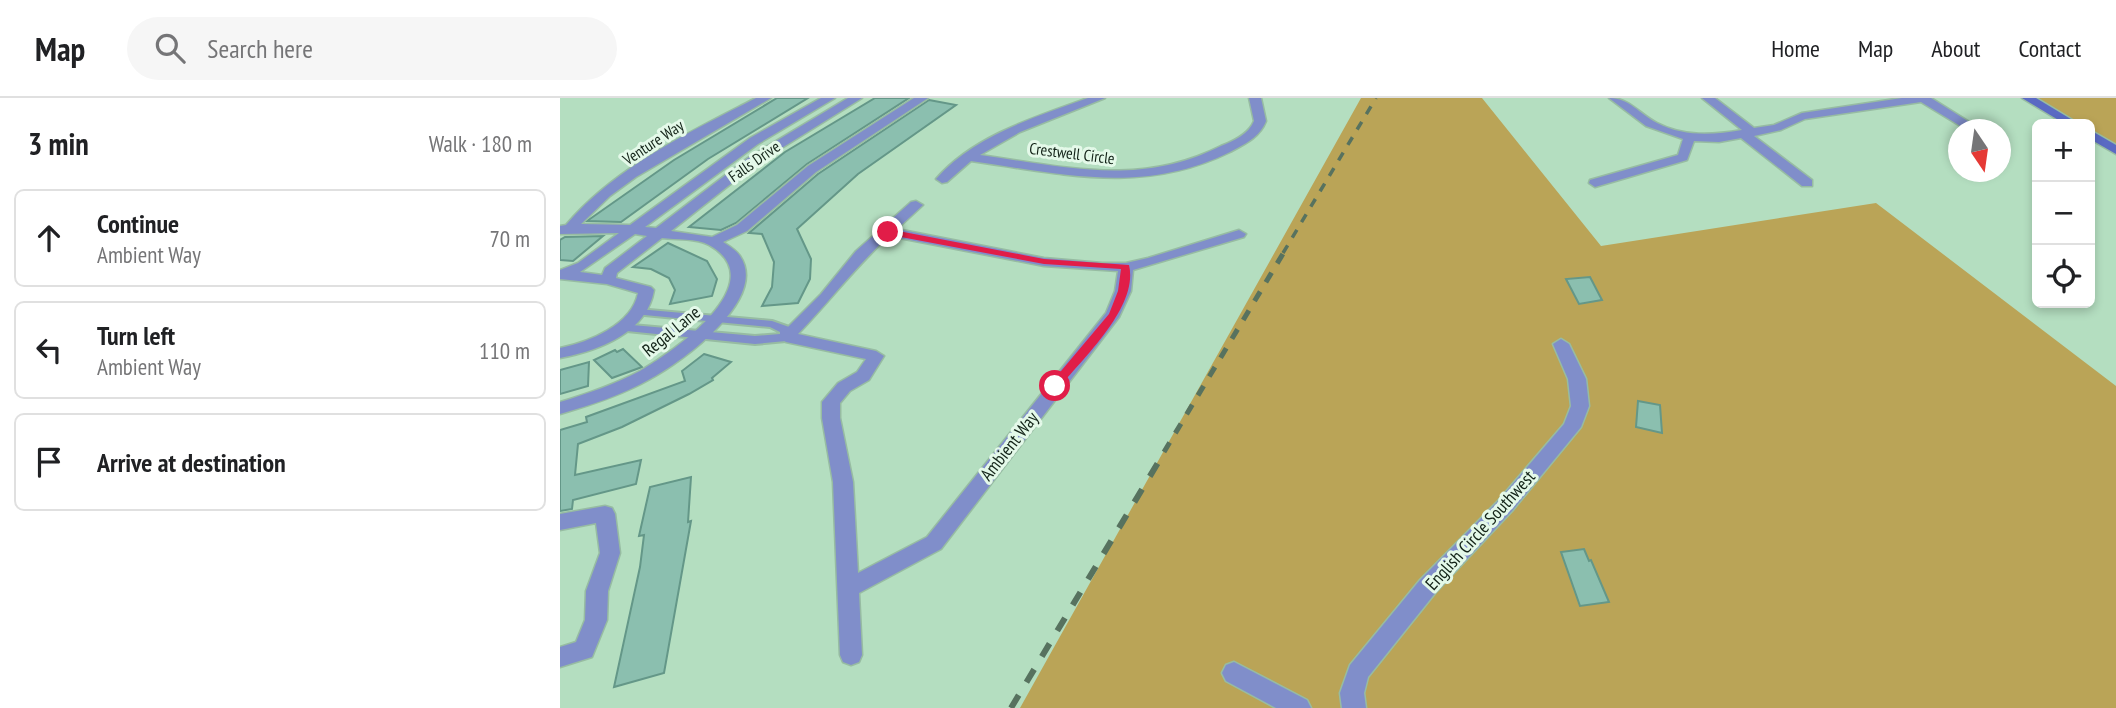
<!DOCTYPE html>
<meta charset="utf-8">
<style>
body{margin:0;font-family:"PT Sans Narrow",sans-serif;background:#f6f6f6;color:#202124}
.controls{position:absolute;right:21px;top:21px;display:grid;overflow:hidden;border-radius:10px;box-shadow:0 4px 10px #0003}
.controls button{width:63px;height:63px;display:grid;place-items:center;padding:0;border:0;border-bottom:2px solid #e0e0e0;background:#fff;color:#202124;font:35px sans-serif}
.compass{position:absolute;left:1388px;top:21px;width:63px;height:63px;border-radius:50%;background:#fff;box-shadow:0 4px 10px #0003;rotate:167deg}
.stop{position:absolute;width:21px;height:21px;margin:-16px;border:5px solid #e11d48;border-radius:50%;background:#fff}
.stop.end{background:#e11d48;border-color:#fff;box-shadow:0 2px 7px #0008}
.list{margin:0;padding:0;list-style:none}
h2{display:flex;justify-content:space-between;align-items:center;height:91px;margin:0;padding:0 28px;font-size:30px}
h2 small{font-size:23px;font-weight:400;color:#757577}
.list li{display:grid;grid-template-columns:46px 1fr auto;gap:21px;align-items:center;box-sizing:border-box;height:98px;margin:0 14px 14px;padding:0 14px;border:2px solid #e0e0e0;border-radius:10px}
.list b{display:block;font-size:26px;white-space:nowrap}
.list p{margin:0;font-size:23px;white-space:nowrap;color:#757577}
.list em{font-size:23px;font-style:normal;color:#757577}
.icon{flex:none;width:38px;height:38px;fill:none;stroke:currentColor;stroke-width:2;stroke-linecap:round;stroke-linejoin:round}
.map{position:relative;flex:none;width:1556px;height:610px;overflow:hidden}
header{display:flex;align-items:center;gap:42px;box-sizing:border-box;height:98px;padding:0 35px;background:#fff;border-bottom:2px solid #e0e0e0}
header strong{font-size:33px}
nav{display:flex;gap:38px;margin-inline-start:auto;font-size:24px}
.search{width:490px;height:63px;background:#f6f6f6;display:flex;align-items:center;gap:18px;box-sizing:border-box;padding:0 24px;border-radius:38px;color:#757577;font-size:26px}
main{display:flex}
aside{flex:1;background:#fff}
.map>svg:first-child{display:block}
.green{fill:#baa457}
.building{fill:#8bbfaf;stroke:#649788;stroke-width:2}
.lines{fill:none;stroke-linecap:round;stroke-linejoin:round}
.lane-casing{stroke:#97bca2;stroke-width:4}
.street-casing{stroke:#97bca2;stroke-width:3}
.secondary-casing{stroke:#97bca2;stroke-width:3}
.lane{fill:#808eca;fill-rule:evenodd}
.street{fill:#808eca;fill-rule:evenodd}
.secondary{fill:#5a6ac3;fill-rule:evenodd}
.rail-far2{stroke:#57725f;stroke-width:3.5;stroke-dasharray:9 9;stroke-linecap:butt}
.rail-far1{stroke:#57725f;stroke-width:5;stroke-dasharray:11 11;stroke-linecap:butt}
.rail{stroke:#57725f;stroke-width:6;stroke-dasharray:15 15;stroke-linecap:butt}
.route{fill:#e11d48}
.labels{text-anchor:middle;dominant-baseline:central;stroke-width:6;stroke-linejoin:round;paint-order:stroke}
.far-street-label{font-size:16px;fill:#132318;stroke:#e4f9e9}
.street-label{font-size:18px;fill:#132318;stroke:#e4f9e9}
</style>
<header>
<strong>Map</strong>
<div class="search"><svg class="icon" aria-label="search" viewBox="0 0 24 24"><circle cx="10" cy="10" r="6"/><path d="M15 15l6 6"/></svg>Search here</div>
<nav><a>Home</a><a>Map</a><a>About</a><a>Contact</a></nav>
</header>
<main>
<aside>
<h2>3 min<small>Walk · 180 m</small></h2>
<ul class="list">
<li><svg class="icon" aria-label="ahead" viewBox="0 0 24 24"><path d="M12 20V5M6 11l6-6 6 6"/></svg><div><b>Continue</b><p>Ambient Way</p></div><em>70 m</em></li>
<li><svg class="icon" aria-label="left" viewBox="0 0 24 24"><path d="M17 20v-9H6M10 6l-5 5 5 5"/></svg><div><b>Turn left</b><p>Ambient Way</p></div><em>110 m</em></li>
<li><svg class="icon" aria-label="arrive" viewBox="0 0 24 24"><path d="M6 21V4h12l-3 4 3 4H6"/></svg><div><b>Arrive at destination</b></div></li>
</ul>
</aside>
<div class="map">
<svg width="1556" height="610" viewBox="0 0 1556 610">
<rect width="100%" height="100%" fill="#b4dec0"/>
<g class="green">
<polygon points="801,0 922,0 1041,148 1316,105 1556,288 1556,610 460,610"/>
<polygon points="1472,0 1556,0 1556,48 1530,33 1530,26 1518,26"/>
</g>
<g class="building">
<polygon points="217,0 248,0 148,61 61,124 27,123 114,62"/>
<polygon points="315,0 349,0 247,66 176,125 161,132 129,129 225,54"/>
<polygon points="369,2 396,7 298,76 237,131 251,161 250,181 238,205 202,208 212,189 214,164 202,136 189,135 258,76"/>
<polygon points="43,138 13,163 0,162 0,142 5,139"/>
<polygon points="108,145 147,163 157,181 152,198 110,206 115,192 109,180 91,171 73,169"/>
<polygon points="1030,179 1042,202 1019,206 1006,181"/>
<polygon points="63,251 82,269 52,280 34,262 55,252 57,254"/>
<polygon points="144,256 171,264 152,280 153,282 129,296 62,329 18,346 15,377 81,362 76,386 13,402 12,411 0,413 0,332 27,324 26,319 125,283 122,273"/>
<polygon points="29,264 28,288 0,296 0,272"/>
<polygon points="1078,303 1100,307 1102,335 1076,329"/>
<polygon points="131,379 128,424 131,423 104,575 54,589 80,469 84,437 79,438 90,389"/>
<polygon points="1024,451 1029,463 1031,462 1049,504 1020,508 1001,454"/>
</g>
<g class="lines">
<defs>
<polygon id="lane" points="78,211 212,223 229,229 232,239 226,243 195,246 57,232 55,230 57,228 61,226 195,238 220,236 220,234 210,229 74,216 73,214"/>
<g id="street">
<path d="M196,0H211L76,79L50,98L21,126L70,127L190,40L261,0H275L198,46L85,129L96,130L188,60L288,0H302L196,66L111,133L152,139L177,127L248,68L354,0H368L256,74L187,133L163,144C169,148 176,152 180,158C209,201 122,264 90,281C62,297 31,307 0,316V304C27,296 55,286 80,273C113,254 215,184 149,147C137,140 116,142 102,140L57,175L56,180L91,189L94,192C87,235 38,253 0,260V250C29,244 72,227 78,195L47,186L0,181V172L18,165L59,135L0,136V128L6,127C55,69 130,34 196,0ZM75,136L87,138L45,170L42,177L20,174Z"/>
<path d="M528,0H545L460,34L420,57C507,69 579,89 661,48C674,43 689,36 694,23L689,0H701L706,23C700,39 685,46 670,54C583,97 503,76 411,63L387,84L382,85L376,81C413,38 475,19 528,0Z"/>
<path d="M1049,0C1070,0 1079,16 1097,25C1124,39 1153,37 1182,32L1142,0H1155L1194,30L1214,27L1242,15L1342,0H1371L1422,32H1407L1361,4L1245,21L1221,32L1194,38L1252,82V88H1242L1181,40L1159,44L1134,43L1127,62L1035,89L1029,85L1030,82L1118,57L1123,41L1086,28Z"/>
<path d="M356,103L363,107L337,131L484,160L542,165H566L588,160L679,132L686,136L684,139L573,172L571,193L559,219L381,451L299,495L302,557L299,564L291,567L283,564L280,557L273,384L262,320V304L278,285L297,274L306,261L226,244L218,239L261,196L296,153L351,104ZM329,138L484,168L558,173L555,193L546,215L367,439L298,475L293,384L280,320V305L290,293L309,282L324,258L316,253L238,236C269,204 296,168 329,138Z"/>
<polygon points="1001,241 1009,246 1026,281 1029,308 1021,329 952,413 876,494 808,579 804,595 806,610 782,610 780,595 790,567 860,482 938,403 1004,326 1011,308 1008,281 993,246"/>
<polygon points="45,408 52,410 55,416 60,455 48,493 47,522 32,559 0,569 0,549 16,544 25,522 26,493 40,455 36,425 0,432 0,416"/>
<polygon points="674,564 747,602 751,610 716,610 666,583 662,575 666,567"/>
</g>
<g id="secondary">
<polygon points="1462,0 1476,0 1519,26 1505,26"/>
<polygon points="1530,32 1556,47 1556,56 1530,41"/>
</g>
</defs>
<use href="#lane" class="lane-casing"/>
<use href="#street" class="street-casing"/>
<use href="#secondary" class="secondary-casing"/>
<use href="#lane" class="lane"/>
<use href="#street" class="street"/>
<use href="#secondary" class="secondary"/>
<polyline class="rail-far2" points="723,155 816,0"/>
<polyline class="rail-far1" points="604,354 724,154"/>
<polyline class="rail" points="451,610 605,353"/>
</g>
<path class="route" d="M328,131L484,161L569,167C579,209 523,260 498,291H491V285L549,216L558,193L561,171L484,166L325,136L324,134Z"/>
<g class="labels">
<g class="far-street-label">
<text transform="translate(93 44) rotate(-33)">Venture Way</text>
<text transform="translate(512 55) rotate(7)">Crestwell Circle</text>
<text transform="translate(194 63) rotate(-35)">Falls Drive</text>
</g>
<g class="street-label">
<text transform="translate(111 233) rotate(-39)">Regal Lane</text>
<text transform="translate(449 348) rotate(-52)">Ambient Way</text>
<text transform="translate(920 432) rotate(-48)">English Circle Southwest</text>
</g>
</g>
</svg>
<div class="controls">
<button>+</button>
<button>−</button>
<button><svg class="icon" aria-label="locate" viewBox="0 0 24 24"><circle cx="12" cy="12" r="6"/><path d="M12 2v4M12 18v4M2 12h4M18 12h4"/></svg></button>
</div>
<svg class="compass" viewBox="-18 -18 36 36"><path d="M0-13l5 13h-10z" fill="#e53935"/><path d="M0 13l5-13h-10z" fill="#757577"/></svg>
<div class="stop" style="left:495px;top:288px"></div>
<div class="stop end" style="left:328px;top:134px"></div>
</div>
</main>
